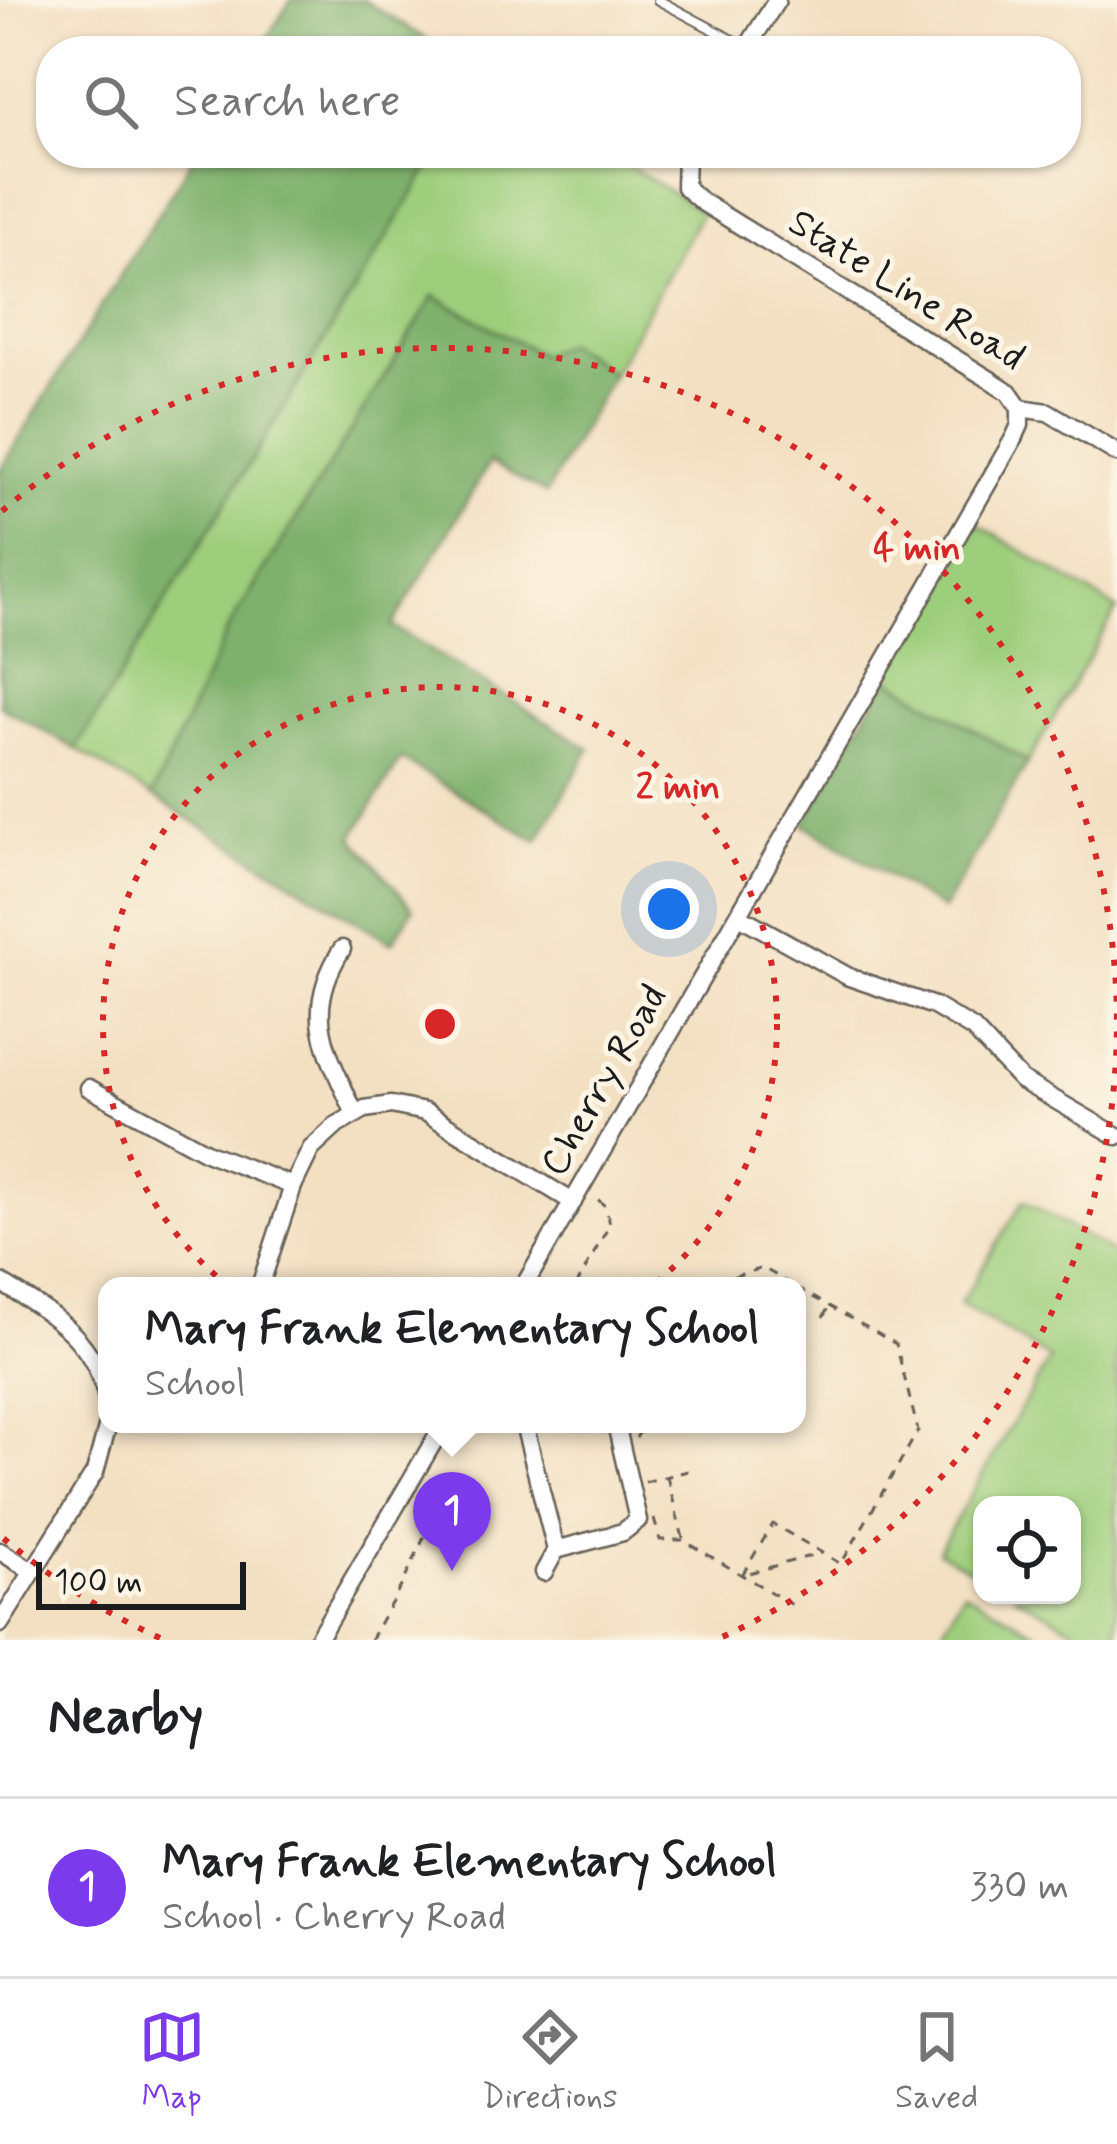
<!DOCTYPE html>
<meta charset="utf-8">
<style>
body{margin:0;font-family:Mynerve,sans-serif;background:#f6f6f6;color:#202124}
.controls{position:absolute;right:36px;bottom:36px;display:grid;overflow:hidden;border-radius:24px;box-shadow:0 3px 9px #0004}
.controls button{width:108px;height:108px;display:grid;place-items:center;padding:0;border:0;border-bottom:3px solid #e0e0e0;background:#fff;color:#202124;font:60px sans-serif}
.scale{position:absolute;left:36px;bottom:30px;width:210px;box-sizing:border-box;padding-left:12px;border:6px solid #1c1c1c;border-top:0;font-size:33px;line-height:42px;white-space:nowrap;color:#1c1c1c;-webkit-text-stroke:9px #fcf5e5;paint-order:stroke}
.you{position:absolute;left:669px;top:909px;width:42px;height:42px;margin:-30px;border:9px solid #fff;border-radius:50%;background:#1a73e8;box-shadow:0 0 0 18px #1a73e833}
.badge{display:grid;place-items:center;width:78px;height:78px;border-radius:50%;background:#7c3aed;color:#fff;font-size:39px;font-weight:700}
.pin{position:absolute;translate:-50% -99px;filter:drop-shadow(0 3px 6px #0008)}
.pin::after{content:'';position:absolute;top:63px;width:42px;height:36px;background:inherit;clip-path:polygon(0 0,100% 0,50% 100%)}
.popup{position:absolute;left:98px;top:1277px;width:708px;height:156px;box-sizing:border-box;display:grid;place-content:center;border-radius:24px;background:#fff;filter:drop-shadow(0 3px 9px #0005);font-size:39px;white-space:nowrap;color:#757577}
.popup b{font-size:45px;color:#202124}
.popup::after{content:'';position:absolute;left:50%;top:100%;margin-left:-24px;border:24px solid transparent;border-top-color:#fff}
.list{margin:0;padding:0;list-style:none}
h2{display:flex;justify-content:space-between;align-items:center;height:156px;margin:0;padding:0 48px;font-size:51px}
h2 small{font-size:39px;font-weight:400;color:#757577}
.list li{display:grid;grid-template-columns:78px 1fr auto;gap:36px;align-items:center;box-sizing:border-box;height:180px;padding:0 48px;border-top:3px solid #e0e0e0}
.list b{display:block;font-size:45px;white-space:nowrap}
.list p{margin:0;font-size:39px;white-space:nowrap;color:#757577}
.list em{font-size:39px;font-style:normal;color:#757577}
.icon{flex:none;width:66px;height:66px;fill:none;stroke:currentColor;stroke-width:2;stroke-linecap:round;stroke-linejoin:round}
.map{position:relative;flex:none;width:1117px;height:1640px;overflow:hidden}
.search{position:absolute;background:#fff;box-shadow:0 3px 9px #0004;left:36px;right:36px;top:36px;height:132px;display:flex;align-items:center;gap:30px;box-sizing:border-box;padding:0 42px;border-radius:48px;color:#757577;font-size:45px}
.sheet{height:336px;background:#fff}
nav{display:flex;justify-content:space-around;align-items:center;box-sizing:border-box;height:168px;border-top:3px solid #e0e0e0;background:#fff;font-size:33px;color:#757577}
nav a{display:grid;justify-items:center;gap:6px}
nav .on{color:#7c3aed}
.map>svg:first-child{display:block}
.green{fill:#9dce7c;stroke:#5c754c;stroke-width:3}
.forest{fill:#7eb16c;stroke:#4d6644;stroke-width:3}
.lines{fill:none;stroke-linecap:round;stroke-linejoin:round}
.lane-casing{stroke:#676156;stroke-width:12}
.street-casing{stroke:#676156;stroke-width:21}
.path{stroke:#676156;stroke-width:3;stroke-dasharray:9 9;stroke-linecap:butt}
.lane{stroke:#fff;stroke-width:8}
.street{stroke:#fff;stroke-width:16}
.ring{fill:none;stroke:#d62828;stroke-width:6;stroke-dasharray:6 12}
.labels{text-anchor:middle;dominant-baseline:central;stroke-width:10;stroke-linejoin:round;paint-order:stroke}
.street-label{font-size:39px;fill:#1c1c1c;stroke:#fcf5e5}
.centre{fill:#d62828;stroke:#fcf5e5;stroke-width:6}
.ring-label{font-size:36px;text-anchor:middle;font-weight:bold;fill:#d62828;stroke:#fcf5e5;stroke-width:10;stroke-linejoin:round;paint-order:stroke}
</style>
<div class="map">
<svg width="1117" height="1640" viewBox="0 0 1117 1640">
<rect width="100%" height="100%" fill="#fcf5e5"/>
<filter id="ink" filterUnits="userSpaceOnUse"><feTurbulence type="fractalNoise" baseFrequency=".00833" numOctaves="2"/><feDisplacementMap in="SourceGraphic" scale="24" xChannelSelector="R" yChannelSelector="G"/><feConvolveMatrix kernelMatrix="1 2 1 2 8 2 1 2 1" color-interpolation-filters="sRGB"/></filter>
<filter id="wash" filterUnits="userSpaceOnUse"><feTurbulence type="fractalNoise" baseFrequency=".004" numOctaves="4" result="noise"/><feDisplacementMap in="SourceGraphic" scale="48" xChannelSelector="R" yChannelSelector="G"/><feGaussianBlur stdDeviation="2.7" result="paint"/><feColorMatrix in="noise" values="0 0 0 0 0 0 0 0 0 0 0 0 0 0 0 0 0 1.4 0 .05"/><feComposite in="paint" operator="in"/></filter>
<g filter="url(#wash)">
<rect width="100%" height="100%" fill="#f3e0c2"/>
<g class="green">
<polygon points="438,153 609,153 702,212 613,373 566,343 542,356 435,296 228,629 152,796 76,749"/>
<polygon points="978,524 1117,609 1028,762 887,678"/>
<polygon points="1024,1200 1117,1256 1117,1640 1094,1640 1015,1595 1072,1595 1072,1505 982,1505 982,1576 938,1551 1050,1359 960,1304"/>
<polygon points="964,1591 1049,1640 937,1640"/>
</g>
<g class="forest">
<polygon points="291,0 363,0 446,51 259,51"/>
<polygon points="196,153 438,153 76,749 0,706 0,470"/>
<polygon points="434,296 541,355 566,343 613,373 546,494 490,462 392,626 590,749 537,841 401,759 353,837 413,909 392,943 152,796 228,629"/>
<polygon points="887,678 1028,762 943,910 804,824"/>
</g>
</g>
<g filter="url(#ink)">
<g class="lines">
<defs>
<polyline id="lane" points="658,0 746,47"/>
<g id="street">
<polyline points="745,51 777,0"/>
<polyline points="686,153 685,187 702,202 992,381 1009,392 1020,408"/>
<polyline points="1020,408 1048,412 1117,453"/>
<polyline points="739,916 849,977 934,1006 973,1029 1021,1080 1117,1136"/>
<path d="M342,949C301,1014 327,1051 355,1114"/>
<polyline points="89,1088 208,1153 293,1186"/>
<path d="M0,1282C50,1313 94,1337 107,1399"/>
<polyline points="260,1286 293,1186 311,1149 337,1125 365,1109 391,1105 425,1112 573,1202"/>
<polyline points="524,1286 1014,438 1020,425 1020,408"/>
<polyline points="524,1424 556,1550"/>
<polyline points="0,1551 32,1571"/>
<polyline points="544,1572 556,1550 623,1532 638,1520 616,1424"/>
<polyline points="0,1624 95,1472 108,1424"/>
<polyline points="317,1640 444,1424"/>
</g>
</defs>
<use href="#lane" class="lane-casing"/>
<use href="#street" class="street-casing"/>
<g class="path">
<polyline points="576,1286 610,1224 606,1207 593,1195"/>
<polyline points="699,1286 763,1268 794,1286"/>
<polyline points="797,1288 896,1344 918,1431 841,1564 773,1524 742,1575 821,1553"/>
<polyline points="823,1318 828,1308"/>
<polyline points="636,1438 644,1424"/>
<polyline points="667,1477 683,1538"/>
<polyline points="645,1482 688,1471"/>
<polyline points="654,1519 660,1540 683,1540 794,1606"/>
<polyline points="370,1640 404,1581 433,1518"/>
</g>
<use href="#lane" class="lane"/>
<use href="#street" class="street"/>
</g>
</g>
<g class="ring">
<circle cx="440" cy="1024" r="337"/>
<path d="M160 1638A675 675 0 0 1 2 1537M2 511A675 675 0 1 1 720 1638"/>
</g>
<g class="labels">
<g class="street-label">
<text transform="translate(906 291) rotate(32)">State Line Road</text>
<text transform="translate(605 1081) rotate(-60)">Cherry Road</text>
</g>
</g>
<circle cx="440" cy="1024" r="18" class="centre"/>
<g class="ring-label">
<text x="917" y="559">4 min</text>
<text x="678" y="798">2 min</text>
</g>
</svg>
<div class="controls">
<button><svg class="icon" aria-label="locate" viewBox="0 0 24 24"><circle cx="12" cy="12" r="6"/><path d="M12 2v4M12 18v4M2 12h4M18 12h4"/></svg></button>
</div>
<div class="scale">100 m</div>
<div class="you"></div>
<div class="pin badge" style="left:452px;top:1571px">1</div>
<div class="popup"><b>Mary Frank Elementary School</b>School</div>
<div class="search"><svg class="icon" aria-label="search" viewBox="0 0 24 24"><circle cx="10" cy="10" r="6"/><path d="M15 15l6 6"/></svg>Search here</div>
</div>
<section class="sheet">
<h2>Nearby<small></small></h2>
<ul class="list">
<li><span class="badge">1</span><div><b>Mary Frank Elementary School</b><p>School · Cherry Road</p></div><em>330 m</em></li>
</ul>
</section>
<nav>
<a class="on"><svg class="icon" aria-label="map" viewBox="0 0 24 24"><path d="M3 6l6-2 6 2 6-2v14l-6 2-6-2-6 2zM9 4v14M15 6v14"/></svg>Map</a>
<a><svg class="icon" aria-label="directions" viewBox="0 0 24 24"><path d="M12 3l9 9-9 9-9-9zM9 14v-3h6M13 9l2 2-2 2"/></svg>Directions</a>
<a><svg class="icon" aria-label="saved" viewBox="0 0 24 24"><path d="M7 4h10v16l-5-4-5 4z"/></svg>Saved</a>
</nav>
